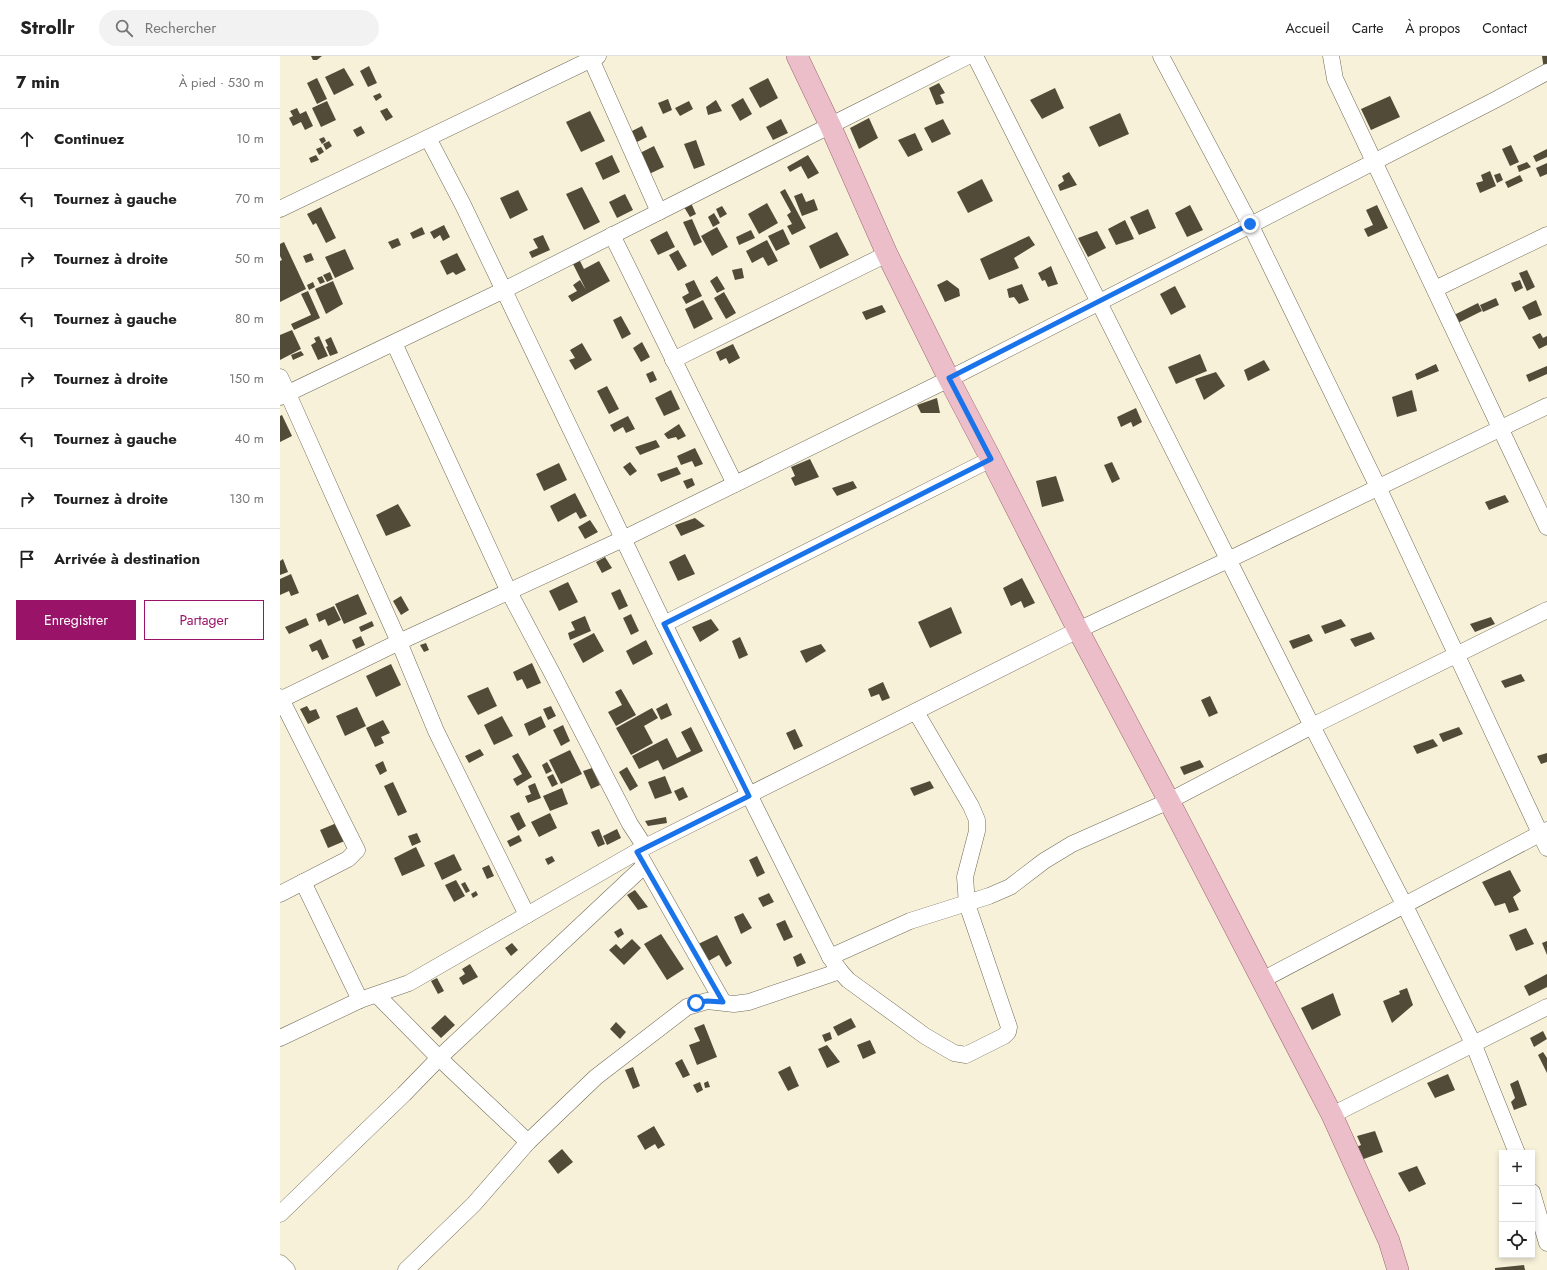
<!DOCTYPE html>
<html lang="fr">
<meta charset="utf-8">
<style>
body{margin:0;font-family:Jost,sans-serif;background:#f2f2f2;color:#222}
.controls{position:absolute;right:12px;bottom:12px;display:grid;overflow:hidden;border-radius:0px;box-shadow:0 2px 6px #0003}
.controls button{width:36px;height:36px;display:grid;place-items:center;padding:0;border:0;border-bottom:1px solid #e0e0e0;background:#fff;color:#222;font:20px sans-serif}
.stop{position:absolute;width:12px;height:12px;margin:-9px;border:3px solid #1a73e8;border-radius:50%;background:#fff}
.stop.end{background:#1a73e8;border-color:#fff;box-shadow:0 1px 4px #0008}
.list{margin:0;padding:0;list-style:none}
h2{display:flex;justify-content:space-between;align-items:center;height:52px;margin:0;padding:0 16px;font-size:17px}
h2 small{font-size:13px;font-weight:400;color:#767676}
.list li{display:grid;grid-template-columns:26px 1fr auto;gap:12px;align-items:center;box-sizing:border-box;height:60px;padding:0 16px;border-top:1px solid #e0e0e0}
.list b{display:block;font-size:15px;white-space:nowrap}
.list em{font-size:13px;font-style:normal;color:#767676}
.actions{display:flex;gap:8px;padding:12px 16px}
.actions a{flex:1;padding:9px 0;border:1px solid #991469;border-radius:0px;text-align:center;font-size:14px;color:#991469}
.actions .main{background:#991469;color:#fff}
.icon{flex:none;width:22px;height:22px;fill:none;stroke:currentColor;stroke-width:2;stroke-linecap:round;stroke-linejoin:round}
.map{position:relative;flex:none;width:1267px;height:1214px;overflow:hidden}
header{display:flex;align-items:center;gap:24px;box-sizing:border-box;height:56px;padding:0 20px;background:#fff;border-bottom:1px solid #e0e0e0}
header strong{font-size:19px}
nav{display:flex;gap:22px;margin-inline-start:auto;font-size:14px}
.search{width:280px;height:36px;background:#f2f2f2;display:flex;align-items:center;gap:10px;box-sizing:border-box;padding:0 14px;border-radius:22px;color:#767676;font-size:15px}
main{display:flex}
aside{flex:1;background:#fff}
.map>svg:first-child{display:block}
.building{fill:#514b38}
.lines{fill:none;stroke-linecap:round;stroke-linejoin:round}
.minor-casing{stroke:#716b56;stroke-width:17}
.major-casing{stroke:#9b6770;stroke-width:22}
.minor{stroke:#fff;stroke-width:16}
.major{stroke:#ecbec9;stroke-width:21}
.route{stroke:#1a73e8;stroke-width:5}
</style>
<header>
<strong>Strollr</strong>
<div class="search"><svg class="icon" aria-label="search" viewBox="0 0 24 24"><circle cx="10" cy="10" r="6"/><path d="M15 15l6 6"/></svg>Rechercher</div>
<nav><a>Accueil</a><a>Carte</a><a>À propos</a><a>Contact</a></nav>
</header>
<main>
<aside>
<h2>7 min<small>À pied · 530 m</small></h2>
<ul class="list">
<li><svg class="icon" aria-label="ahead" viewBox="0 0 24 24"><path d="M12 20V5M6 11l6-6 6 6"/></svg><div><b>Continuez</b></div><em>10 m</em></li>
<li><svg class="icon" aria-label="left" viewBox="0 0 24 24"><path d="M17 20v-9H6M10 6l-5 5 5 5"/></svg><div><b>Tournez à gauche</b></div><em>70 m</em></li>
<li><svg class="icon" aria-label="right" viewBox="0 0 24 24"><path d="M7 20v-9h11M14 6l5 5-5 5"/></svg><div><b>Tournez à droite</b></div><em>50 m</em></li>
<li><svg class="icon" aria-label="left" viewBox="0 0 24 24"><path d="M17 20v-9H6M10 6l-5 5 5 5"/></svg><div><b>Tournez à gauche</b></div><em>80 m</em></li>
<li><svg class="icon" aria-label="right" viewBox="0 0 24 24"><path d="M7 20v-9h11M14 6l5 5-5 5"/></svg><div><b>Tournez à droite</b></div><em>150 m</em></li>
<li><svg class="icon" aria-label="left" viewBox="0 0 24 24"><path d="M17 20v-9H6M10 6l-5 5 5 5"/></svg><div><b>Tournez à gauche</b></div><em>40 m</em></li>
<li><svg class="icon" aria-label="right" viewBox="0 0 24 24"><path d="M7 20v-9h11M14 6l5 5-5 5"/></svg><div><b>Tournez à droite</b></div><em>130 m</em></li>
<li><svg class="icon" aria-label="arrive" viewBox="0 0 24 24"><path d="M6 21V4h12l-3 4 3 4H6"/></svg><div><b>Arrivée à destination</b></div></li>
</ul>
<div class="actions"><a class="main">Enregistrer</a><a>Partager</a></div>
</aside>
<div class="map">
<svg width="1267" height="1214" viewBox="0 0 1267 1214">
<rect width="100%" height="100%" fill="#f8f1da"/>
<g class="building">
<polygon points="31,0 42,0 37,4 33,4"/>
<polygon points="1262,0 1267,0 1267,13 1264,14"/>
<polygon points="89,10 97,27 88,31 80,15"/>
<polygon points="64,12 74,29 54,39 45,21"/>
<polygon points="37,22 47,43 37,48 27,27"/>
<polygon points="488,22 498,42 480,52 469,32"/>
<polygon points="659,27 665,37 660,39 664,47 656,49 649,32"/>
<polygon points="775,32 784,52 762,63 750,44"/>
<polygon points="100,37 102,41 96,45 93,40"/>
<polygon points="1110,40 1120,61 1091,74 1081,53"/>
<polygon points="463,42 472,58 460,65 451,49"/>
<polygon points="388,43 392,54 383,58 378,47"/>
<polygon points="436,44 442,55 428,59 426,51"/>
<polygon points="47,45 56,64 41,71 32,52"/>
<polygon points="409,45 413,53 400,60 395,52"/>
<polygon points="17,52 20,58 26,55 33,70 25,74 21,66 13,70 9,62 13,60 10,55"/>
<polygon points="107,52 113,61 106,65 100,55"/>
<polygon points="310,55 325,85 301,96 286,66"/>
<polygon points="840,57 849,78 819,91 809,71"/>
<polygon points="589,62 598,82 579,93 570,72"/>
<polygon points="501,63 508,77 493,84 486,71"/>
<polygon points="663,63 671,78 652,87 644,72"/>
<polygon points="81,70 85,77 77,81 73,74"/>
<polygon points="362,70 367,81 355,87 350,76"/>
<polygon points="635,77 643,94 628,101 618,84"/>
<polygon points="44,81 46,85 42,88 39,83"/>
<polygon points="416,84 425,109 414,113 404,88"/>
<polygon points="49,85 52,90 46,94 43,88"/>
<polygon points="1231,89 1239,106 1230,110 1222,93"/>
<polygon points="374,90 384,111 367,119 356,99"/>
<polygon points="41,91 44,96 39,99 36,93"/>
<polygon points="1267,93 1267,101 1256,106 1253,100"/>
<polygon points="36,99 39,104 31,107 29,102"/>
<polygon points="332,99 340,116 323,124 315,107"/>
<polygon points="528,99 539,117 528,123 521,110 510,116 507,111"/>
<polygon points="1247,106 1251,111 1239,116 1237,110"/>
<polygon points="1267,107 1267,118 1260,121 1256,112"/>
<polygon points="1210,115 1216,130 1200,137 1196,127 1203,125 1201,119"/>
<polygon points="789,116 797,129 780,135 778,129 784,125 782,120"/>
<polygon points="1220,117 1223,124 1217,127 1214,119"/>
<polygon points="1240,119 1243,125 1228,132 1225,126"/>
<polygon points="702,123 713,145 688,157 677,136"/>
<polygon points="302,131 320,166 304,174 286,138"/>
<polygon points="505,133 526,172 512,179 507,170 512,168 507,159 511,156 500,136"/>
<polygon points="238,134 248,154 230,163 220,142"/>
<polygon points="522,137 526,146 534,143 538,154 522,160 514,140"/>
<polygon points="345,138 353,154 337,162 329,146"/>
<polygon points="411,147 416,158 410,161 404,151"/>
<polygon points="487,147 498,167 479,178 468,158"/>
<polygon points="910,149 923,174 907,181 895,157"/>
<polygon points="1097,149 1108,172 1088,181 1084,173 1093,169 1086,154"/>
<polygon points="442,150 447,158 440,162 436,153"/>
<polygon points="41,151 56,182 46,187 36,167 33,169 27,158"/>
<polygon points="868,153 876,172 859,179 850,161"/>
<polygon points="434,157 440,167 433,171 428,161"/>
<polygon points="412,163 422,186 414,190 403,166"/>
<polygon points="845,164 854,183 836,189 828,173"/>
<polygon points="164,169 170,181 163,185 160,179 154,183 150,176"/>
<polygon points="142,171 145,178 133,183 130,177"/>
<polygon points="437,171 448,191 432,200 421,180"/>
<polygon points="503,173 510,188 496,195 488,180"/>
<polygon points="471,174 475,182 459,189 456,181"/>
<polygon points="387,175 395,191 378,199 370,184"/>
<polygon points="817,175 826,192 808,201 798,182"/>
<polygon points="557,176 569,199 540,213 529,190"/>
<polygon points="263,179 270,194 252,202 249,196 258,192 253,183"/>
<polygon points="749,180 755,189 734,202 739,212 709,224 700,203"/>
<polygon points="118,182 121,189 112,193 108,186"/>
<polygon points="487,184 498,205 488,210 483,201 472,207 466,195"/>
<polygon points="4,186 26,233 0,246 0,205 2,204 0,200 0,188"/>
<polygon points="65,193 74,213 55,222 45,201"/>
<polygon points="398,194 407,210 398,215 389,199"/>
<polygon points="31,197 34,204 26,207 23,200"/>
<polygon points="177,197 186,214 176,219 173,216 167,219 160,205"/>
<polygon points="299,203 304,213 319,205 330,225 292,246 288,240 297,235 293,229 300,224 306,234 292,206"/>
<polygon points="771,210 778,228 768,231 765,224 762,225 758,217"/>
<polygon points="462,212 464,222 455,224 452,214"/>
<polygon points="1247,214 1255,231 1247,235 1239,217"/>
<polygon points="50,216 53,223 47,226 43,219"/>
<polygon points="42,220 45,226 40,228 37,222"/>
<polygon points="437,220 445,233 437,237 430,225"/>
<polygon points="414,224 422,240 406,248 402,241 409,237 405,228"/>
<polygon points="667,224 679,233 680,240 665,246 657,229"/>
<polygon points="1240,224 1243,232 1235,236 1231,227"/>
<polygon points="53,225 63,248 46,258 35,233"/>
<polygon points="33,226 35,231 29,234 27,229"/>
<polygon points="742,228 749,244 739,248 734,241 729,242 727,233"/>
<polygon points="895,230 906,251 891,259 880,238"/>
<polygon points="28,235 40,262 14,274 11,268 31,259 21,238"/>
<polygon points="444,236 456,257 446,263 434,242"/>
<polygon points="1216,242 1219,249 1203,256 1200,249"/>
<polygon points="423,244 433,263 414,273 405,253"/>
<polygon points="1256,244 1262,259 1249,264 1242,251"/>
<polygon points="1198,247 1202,255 1178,267 1174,259"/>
<polygon points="602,249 606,256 586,264 582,256"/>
<polygon points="341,260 351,278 342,283 333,264"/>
<polygon points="12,274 21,293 0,304 0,279"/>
<polygon points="1260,277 1263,282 1267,280 1267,289 1259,293 1252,281"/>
<polygon points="39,280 48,300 38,304 31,289 36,286 34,282"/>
<polygon points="51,281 58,297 50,300 46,291 48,290 45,284"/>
<polygon points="362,286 370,301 361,306 353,292"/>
<polygon points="302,287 312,304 295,314 289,304 295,302 290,294"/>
<polygon points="453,288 460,302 449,308 446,302 440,305 436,296"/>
<polygon points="21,295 24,299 13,304 11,299"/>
<polygon points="920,298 927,315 896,328 888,311"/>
<polygon points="984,304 990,314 968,325 964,314"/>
<polygon points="1156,308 1159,315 1137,324 1135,318"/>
<polygon points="1267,310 1267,318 1249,326 1246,319"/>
<polygon points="373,315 377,324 370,327 366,318"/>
<polygon points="936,316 945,330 924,344 915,323"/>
<polygon points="327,330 339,353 329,358 317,335"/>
<polygon points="391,334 400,353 384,360 375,342"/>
<polygon points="1132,334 1137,355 1117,361 1112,341"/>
<polygon points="657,342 660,357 641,357 637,349"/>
<polygon points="856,352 862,366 853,371 851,366 841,371 837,361"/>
<polygon points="2,359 12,380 0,386 0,360"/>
<polygon points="348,360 355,373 346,377 343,371 334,376 330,369"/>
<polygon points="399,368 406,380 398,384 396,381 388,383 384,378"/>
<polygon points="376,384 380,391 360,399 355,391"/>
<polygon points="415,392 423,408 415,411 412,405 401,409 397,400"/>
<polygon points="530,403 539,421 515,430 511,422 515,420 511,411"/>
<polygon points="350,406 357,415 350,420 343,411"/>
<polygon points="832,406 840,423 832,427 824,409"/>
<polygon points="279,407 287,424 264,435 256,418"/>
<polygon points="397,411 401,418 381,426 377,418"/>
<polygon points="776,420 784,445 762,451 756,425"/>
<polygon points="412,422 415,429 407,433 403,425"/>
<polygon points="573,425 577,432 557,440 552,432"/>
<polygon points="295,437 307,460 300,463 296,456 278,466 270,450"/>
<polygon points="1225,439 1229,446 1209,454 1205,446"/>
<polygon points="118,448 131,470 106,480 96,459"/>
<polygon points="415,462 425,470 401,480 395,469"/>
<polygon points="310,464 318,476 305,483 298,471"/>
<polygon points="405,498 415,518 398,525 389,506"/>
<polygon points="325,501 332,512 322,517 316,506"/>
<polygon points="3,503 8,516 0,519 0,505"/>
<polygon points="11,518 19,537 11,540 9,535 0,539 0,523"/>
<polygon points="742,522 755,547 744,552 741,545 731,550 723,532"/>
<polygon points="288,526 298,546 279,555 269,535"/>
<polygon points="340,533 348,550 339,554 331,537"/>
<polygon points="78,538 87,558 64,568 55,548"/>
<polygon points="121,540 129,554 121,559 113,545"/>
<polygon points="54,550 61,564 48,570 45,563 39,566 36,558"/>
<polygon points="671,551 682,577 650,592 638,566"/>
<polygon points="351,558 359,575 351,579 343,562"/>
<polygon points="305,560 311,575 290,584 288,577 295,574 291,566"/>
<polygon points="1211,561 1215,568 1195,576 1190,568"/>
<polygon points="26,562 29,569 9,578 5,571"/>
<polygon points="431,563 439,574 420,586 412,571"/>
<polygon points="1061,563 1066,570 1045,578 1041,570"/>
<polygon points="92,565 94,570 81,576 79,571"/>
<polygon points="1091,576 1095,583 1075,591 1070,583"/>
<polygon points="314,577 324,595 303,607 293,588"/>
<polygon points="1029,578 1033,585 1013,593 1009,585"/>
<polygon points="81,580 85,589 76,593 72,584"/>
<polygon points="460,581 468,599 459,603 452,585"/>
<polygon points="41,583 49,601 42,604 37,594 32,596 29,589"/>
<polygon points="366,584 373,598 353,609 346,595"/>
<polygon points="146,587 149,594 144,596 140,589"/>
<polygon points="541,588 546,595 526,607 520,595"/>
<polygon points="252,607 261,627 247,633 242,623 237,625 233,616"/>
<polygon points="111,608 121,629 96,641 86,620"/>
<polygon points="1241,618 1245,625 1225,632 1221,625"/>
<polygon points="603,626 610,642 602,645 599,638 591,641 588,633"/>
<polygon points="208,631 217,650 198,659 187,640"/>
<polygon points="341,633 356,659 336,670 328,656 342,649 335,636"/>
<polygon points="930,640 938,657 929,661 921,644"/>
<polygon points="387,647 392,659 381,664 376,653"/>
<polygon points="27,650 30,655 36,653 40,662 28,668 20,653"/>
<polygon points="271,650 276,660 268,664 263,653"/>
<polygon points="77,651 86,670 65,680 56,660"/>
<polygon points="372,652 378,662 364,670 373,687 351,699 336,672"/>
<polygon points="222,660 233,680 214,689 204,669"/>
<polygon points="261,660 266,671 249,680 244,668"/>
<polygon points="103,664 110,677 101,681 104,687 95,691 86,672"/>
<polygon points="283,669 290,685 281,690 273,674"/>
<polygon points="411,671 423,695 383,714 378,704 359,713 352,700 387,682 397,702 411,695 401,676"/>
<polygon points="1179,671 1183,678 1163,686 1159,678"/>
<polygon points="515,673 523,690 514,694 506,677"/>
<polygon points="1153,683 1158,690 1137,698 1133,690"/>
<polygon points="200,693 204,699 189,707 185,700"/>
<polygon points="290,694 302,718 281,728 269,704"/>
<polygon points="238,697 252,721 237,730 233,723 242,718 232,700"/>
<polygon points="1267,697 1267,706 1261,708 1257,700"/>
<polygon points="920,704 924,711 904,719 900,711"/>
<polygon points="103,705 107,715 100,719 95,709"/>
<polygon points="267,706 272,715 266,718 262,709"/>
<polygon points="347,711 358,730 350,735 339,716"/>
<polygon points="312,712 320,729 311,733 303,715"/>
<polygon points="273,718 278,728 272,731 267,721"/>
<polygon points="385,720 392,737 375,743 368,726"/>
<polygon points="650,725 654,732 634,740 630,732"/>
<polygon points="113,726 127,756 118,760 104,730"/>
<polygon points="255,727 261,742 248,747 245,740 251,738 248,730"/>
<polygon points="403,731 408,741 399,745 394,735"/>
<polygon points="282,732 288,748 270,755 263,740"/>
<polygon points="239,756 246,770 238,775 230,760"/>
<polygon points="270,757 277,772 259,781 251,766"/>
<polygon points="386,761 387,767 368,770 365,765"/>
<polygon points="59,766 67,784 48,792 40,774"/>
<polygon points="319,773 325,788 318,791 311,776"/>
<polygon points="337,773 341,782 327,789 323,780"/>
<polygon points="137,777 141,786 132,790 128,780"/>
<polygon points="239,779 242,785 230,791 227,785"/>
<polygon points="136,791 145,810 122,820 114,802"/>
<polygon points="174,798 182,814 162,824 154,807"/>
<polygon points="272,800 275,805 268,809 265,803"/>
<polygon points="477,800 485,817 477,821 469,804"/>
<polygon points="209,809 214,820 207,823 202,812"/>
<polygon points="1230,814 1241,835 1233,841 1239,854 1229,857 1225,847 1215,850 1202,826"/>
<polygon points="176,824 185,840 174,846 165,829"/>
<polygon points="185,826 190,835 186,837 181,828"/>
<polygon points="355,834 368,851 358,854 347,839"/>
<polygon points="196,835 198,839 193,842 191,838"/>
<polygon points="489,837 494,846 483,851 478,842"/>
<polygon points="463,857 472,872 461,878 454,861"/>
<polygon points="505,864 513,881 504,885 496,868"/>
<polygon points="341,872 344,878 338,882 334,876"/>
<polygon points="1246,872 1254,888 1236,895 1229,879"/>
<polygon points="381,878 404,913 387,924 364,888"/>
<polygon points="437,879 452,907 446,911 439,899 425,907 416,889"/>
<polygon points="352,883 361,892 344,909 329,894 336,888 341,893"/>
<polygon points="1267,885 1267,899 1262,887"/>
<polygon points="232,887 238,894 231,900 225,892"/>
<polygon points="521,897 526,907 517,911 513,901"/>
<polygon points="190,908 198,921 183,929 179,922 185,918 182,913"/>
<polygon points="1267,918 1267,931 1249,940 1244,930"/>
<polygon points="157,922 164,935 158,938 151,925"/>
<polygon points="1127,932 1133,949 1112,967 1103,945 1120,938 1119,935"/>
<polygon points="1053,937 1061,959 1032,974 1021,952"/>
<polygon points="165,959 175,969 161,982 151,972"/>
<polygon points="571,962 576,971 558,980 553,971"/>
<polygon points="336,966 346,976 340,983 330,973"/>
<polygon points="424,968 437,1001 417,1009 409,989 420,985 414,972"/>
<polygon points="1263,975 1267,983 1254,991 1250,982"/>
<polygon points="550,976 552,983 545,986 542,979"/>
<polygon points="590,984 596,997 583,1003 577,989"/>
<polygon points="547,989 560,1006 547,1012 538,993"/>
<polygon points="1263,996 1267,1002 1267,1017 1258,999"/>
<polygon points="402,1003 410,1019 403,1022 395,1007"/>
<polygon points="510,1010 519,1030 508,1035 498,1016"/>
<polygon points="353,1011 360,1030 353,1033 345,1014"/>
<polygon points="1168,1018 1175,1034 1155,1042 1147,1027"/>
<polygon points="1238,1024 1247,1049 1234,1054 1231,1046 1235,1042 1230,1028"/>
<polygon points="428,1025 430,1031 425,1032 424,1027"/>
<polygon points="420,1026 423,1034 417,1037 413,1029"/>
<polygon points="374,1070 385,1089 378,1093 375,1088 365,1094 357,1080"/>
<polygon points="1095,1075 1103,1096 1081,1104 1074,1092 1081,1089 1077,1080"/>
<polygon points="282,1093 293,1106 278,1118 268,1105"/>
<polygon points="1137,1110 1146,1128 1129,1136 1118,1117"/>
<polygon points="1244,1209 1245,1214 1215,1214 1215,1212"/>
</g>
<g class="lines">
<defs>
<g id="minor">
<polyline points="695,0 1032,670 1124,848 1193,987 1237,1097"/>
<polyline points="881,0 970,168 1098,431 1267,792"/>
<polyline points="1051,0 1055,23 1267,471"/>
<polyline points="311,3 379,156"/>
<polyline points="148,82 183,149 384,568 550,901 560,915 568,924 645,980 674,997 686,999 724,980 728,976 729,971 687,848 685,821 697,775 697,764 691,750 636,656"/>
<polyline points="0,153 318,0"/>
<polyline points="332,179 455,428"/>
<polyline points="1155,233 1267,179"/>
<polyline points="114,287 229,536 272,617 350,768 365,791"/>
<polyline points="393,304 607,198"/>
<polyline points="0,321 8,338 119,586 156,675 247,859"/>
<polyline points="0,341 224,234 688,0"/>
<polyline points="384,568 711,403"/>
<polyline points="0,641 77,794 68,803 0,838"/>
<polyline points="0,644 119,586 343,483 669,323 1215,44 1267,16"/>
<polyline points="360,800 443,946"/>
<polyline points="23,826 80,944"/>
<polyline points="550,901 630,865 709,840 730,831 764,805 792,788 889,745 1032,670 1267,554"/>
<polyline points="982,924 1267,774"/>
<polyline points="97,939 159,1002 248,1086"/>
<polyline points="0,982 80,944 129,927 365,791 798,574 948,504 1267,350"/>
<polyline points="1052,1059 1267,951"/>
<polyline points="1252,1136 1267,1187"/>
<polyline points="0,1158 124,1038 159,1002 365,809"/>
<polyline points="0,1207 7,1214"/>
<polyline points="126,1214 194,1148 248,1086 316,1021 407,951 427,945 454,948 469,946 560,915"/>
</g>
<polyline id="major" points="517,0 550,69 607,198 669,323 711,403 798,574 889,745 1052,1059 1109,1185 1118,1214"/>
</defs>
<use href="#minor" class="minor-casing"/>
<use href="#major" class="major-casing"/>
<use href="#minor" class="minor"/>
<use href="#major" class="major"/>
</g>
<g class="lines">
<polyline class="route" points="416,947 427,945 443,946 357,796 469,740 384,568 711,403 669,322 970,168"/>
</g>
</svg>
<div class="controls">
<button>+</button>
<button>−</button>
<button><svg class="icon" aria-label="locate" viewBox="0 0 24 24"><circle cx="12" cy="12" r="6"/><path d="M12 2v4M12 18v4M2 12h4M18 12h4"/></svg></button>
</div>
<div class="stop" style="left:416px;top:947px"></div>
<div class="stop end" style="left:970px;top:168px"></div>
</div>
</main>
